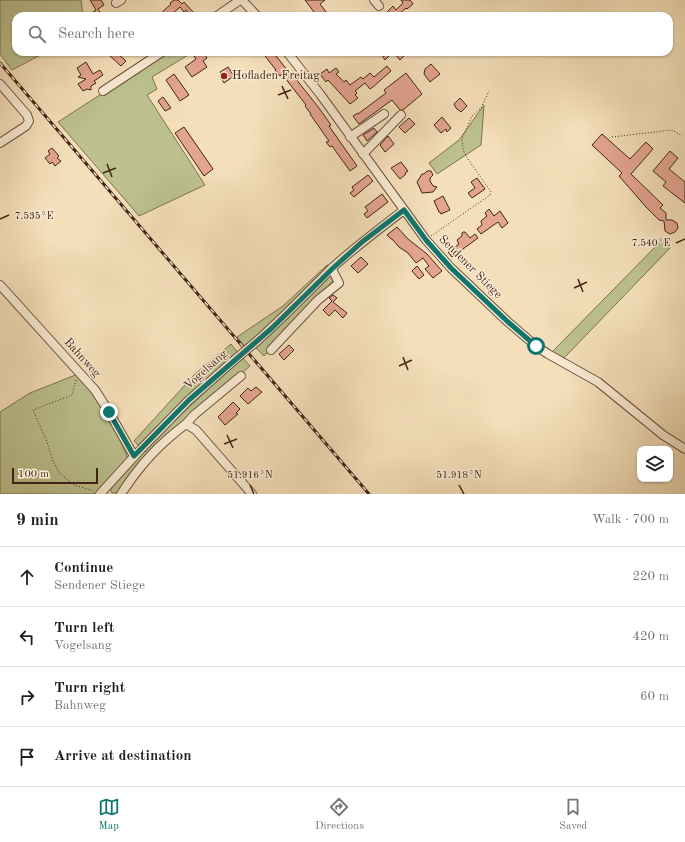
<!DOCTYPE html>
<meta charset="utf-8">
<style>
body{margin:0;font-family:"Old Standard TT",serif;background:#f2f2f2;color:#222}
.controls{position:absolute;right:12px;bottom:12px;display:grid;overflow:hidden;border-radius:8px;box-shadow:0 1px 3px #0004}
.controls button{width:36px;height:36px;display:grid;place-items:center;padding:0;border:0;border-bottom:1px solid #e0e0e0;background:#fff;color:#222;font:20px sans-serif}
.scale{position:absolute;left:12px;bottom:10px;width:86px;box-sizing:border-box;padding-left:4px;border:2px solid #422416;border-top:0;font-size:11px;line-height:14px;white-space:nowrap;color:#422416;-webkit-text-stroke:3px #f8ead2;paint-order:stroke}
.stop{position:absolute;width:12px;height:12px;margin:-9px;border:3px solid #0f766e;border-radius:50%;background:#fff}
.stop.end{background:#0f766e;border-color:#fff;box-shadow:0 1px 4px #0008}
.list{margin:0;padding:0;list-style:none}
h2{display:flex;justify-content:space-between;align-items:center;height:52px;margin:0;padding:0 16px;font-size:17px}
h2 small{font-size:13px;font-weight:400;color:#767676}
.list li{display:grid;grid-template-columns:26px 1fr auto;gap:12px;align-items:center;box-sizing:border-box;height:60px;padding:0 16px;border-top:1px solid #e0e0e0}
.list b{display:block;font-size:15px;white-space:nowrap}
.list p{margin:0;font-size:13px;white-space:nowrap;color:#767676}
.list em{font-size:13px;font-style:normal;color:#767676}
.icon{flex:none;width:22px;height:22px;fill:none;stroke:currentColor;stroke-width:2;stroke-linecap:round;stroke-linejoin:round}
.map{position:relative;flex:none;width:685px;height:494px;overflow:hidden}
.search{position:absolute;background:#fff;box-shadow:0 1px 3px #0004;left:12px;right:12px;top:12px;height:44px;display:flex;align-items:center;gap:10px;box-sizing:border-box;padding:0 14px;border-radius:12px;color:#767676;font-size:15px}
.sheet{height:292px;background:#fff}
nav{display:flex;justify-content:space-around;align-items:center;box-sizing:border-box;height:56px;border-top:1px solid #e0e0e0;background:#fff;font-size:11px;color:#767676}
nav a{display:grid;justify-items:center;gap:2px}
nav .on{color:#0f766e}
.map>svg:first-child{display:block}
.green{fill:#bcc18f;stroke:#7f7252}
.building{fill:#e3a490;stroke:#422416}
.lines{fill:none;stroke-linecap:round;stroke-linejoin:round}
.minor-casing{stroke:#6e533f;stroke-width:10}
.path{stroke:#422416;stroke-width:1;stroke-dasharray:1 2;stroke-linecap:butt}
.minor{stroke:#f8ead2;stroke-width:8}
.rail-casing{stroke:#422416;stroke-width:3}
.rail{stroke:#f8ead2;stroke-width:1.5;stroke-dasharray:4.5;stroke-linecap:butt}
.minor-bridge-casing{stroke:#6e533f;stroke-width:10;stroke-linecap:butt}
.minor-bridge{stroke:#f8ead2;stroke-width:8}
.route{stroke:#0f766e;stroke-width:5}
.ticks{fill:none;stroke:#422416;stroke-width:1.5}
.poi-dot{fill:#8f2418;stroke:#f8ead2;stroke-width:1.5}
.labels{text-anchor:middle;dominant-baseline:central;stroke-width:3;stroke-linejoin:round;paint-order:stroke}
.poi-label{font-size:12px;fill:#422416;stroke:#f8ead2;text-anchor:start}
.street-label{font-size:12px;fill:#422416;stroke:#f8ead2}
.ticks-label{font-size:10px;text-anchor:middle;fill:#422416;stroke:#f8ead2;stroke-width:3;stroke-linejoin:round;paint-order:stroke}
</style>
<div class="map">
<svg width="685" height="494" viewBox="0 0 685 494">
<rect width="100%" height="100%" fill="#f4dfba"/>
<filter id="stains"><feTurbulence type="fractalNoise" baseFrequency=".005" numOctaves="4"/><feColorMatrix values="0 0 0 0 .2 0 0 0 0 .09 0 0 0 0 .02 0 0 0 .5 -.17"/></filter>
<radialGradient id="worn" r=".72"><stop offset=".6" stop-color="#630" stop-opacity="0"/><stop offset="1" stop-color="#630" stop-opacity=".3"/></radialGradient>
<g class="green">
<polygon points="0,0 81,0 83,15 16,16 16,52 46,52 12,70 0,54"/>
<polygon points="166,52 193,52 152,77 157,89 147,95 205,185 139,216 58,122"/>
<polygon points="484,105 481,145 437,174 429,163 459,140"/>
<polygon points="664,238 670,248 564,358 552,352"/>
<polygon points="327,265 330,266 285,311 245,347 237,337 283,306"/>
<polygon points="330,274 334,280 264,356 256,348"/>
<polygon points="231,344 238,353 140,447 134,441 195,374"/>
<path d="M243,358L250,366L142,461L119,493H112L110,488C152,442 196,399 243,358Z"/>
<polygon points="78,374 108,413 127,456 126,463 96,494 0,494 0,412 30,393"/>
</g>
<g class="building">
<polygon points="90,0 101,0 104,5 98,9 101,14 98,16 95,16 93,12 96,10"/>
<polygon points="174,0 178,0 182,4 184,2 194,13 190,16 186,10 184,12 180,7 170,16 158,16 171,4 170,3"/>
<polygon points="305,0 325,0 320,4 327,13 323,16 317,16"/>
<polygon points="401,0 410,0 413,4 407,9 406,8 397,16 390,16 387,12 393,6 396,10 403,3"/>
<polygon points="113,52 118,54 126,61 121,66 110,56"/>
<polygon points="200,52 203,52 207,58 203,61 207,67 192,77 185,67 196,59 194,56"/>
<polygon points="262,52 273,52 291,75 292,74 319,108 331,125 329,126 357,166 350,171 332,146 330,147 326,142 329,141 310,114 311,114 305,106 306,105 282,74 280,76 278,74 275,70 276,70"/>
<polygon points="380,52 400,52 404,56 400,60 393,52 385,60"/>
<polygon points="86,62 93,74 100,70 103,75 94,81 96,83 91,86 91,90 87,89 83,91 78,84 86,79 78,77 81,75 77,68"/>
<polygon points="431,64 440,74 430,82 424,74 425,69"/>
<polygon points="387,66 391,71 373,87 370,89 365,83 355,91 357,93 355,95 358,98 350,104 328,80 326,82 320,74 327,69 329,73 336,68 339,72 336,74 344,82 346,80 350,85 361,77 363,79 370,73 374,77"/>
<polygon points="228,67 234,76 224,83 220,76 222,75 220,72"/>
<polygon points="406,73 422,94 403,110 400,110 392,100 359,124 353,116 358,113 358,114 386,93 384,90"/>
<polygon points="174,74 189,95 180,101 166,80"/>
<polygon points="163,97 171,108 165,111 158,101"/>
<polygon points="460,98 467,106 461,112 456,108 454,104"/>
<polygon points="442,117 451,128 447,132 446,129 441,133 434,125"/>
<polygon points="409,118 415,124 405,133 399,127"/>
<polygon points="184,127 213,169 204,176 175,133"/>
<polygon points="374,128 377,132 367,141 363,135"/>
<polygon points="602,134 630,159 646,142 653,149 631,174 663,205 660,208 666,213 666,220 672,220 677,223 678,228 675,232 670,234 665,231 664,221 659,220 646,207 619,176 622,173 592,145"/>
<polygon points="388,136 394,144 385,152 380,145"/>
<polygon points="52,148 59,156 57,158 61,161 55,166 52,162 50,164 45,158 50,154 48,151"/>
<polygon points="670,151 678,158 669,169 685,182 685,203 663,186 666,182 653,171"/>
<polygon points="401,162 408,171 405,173 406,174 400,179 391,168"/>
<polygon points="427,171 431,171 433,175 430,178 430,181 433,186 437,187 433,192 422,193 417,182 422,174 424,174"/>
<polygon points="368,175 373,181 354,197 350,193 354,190 352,187"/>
<polygon points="477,178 485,189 472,198 468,193 475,188 471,182"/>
<polygon points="382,194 388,202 367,218 364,214 368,211 365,207"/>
<polygon points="443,196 450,210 441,214 440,212 439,212 434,201"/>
<polygon points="489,209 494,216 500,211 508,223 502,228 498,222 481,234 477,229 482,225 481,221 487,216 485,213"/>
<polygon points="397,227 408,239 427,254 442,271 433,278 425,269 429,266 423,258 416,263 408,253 399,247 392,239 391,239 387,235"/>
<polygon points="463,232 465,232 470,238 475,234 478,238 452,257 448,252 459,244 457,240 462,236 462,233"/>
<polygon points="361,257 368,264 358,273 351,266"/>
<polygon points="417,266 424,275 419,279 412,271"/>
<polygon points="333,295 337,298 333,302 347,313 343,318 335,310 329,316 323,310 332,301 329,298"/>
<polygon points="289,345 294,350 284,360 279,354"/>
<polygon points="256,387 262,392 248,404 240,396 248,388 251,391"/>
<polygon points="233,402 240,409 236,413 238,414 225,425 218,417"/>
</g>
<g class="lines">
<defs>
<g id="minor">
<polyline points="242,0 257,16"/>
<polyline points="374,0 379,6"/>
<polyline points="116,3 121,0"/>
<polyline points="217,16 240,0"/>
<polyline points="287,52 320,94 426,240 451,268 508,322 536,346 548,354 598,382 663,435 685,449"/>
<polyline points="0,84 27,115 29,121 26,126 0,143"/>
<polyline points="103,91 162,52"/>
<polyline points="350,137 384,114"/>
<polyline points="363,154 401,115"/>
<polyline points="0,285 95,390 109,412 134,456"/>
<path d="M257,341C283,318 307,293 332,268C355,247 379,229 404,210"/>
<polyline points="271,350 318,300 339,283 332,269"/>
<polyline points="186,424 194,415 241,376"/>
<polyline points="100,494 141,449 189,400 232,362"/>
<path d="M121,494C140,465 158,445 186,424L196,430L252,494"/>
</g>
</defs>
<use href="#minor" class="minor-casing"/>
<g class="path">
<polyline points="612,137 672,130 682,136"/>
<polyline points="431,236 490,195 491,192 468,159 463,150 462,139 472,116 481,108 489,91"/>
<polyline points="76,380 72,395 33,410 47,442 53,461 60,474 74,485 94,491"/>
</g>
<use href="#minor" class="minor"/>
<defs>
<polyline id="rail" points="0,63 369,494"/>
</defs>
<use href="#rail" class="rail-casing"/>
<use href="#rail" class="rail"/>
<defs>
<polyline id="minor-bridge" points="232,362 257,341"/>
</defs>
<use href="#minor-bridge" class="minor-bridge-casing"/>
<use href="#minor-bridge" class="minor-bridge"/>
</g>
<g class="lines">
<polyline class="route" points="109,412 134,456 189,400 272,328 332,269 362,242 404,210 426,240 451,268 508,322 536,346"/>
</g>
<path class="ticks" d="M282,86L288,99M278,95L291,90M107,164L112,177M103,173L116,168M0,219L9,215M676,243L685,239M578,279L583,292M574,288L587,282M403,357L408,370M399,366L412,360M227,435L233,448M224,444L237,439M250,485L254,494M459,485L464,494"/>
<circle class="poi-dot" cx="224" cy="76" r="4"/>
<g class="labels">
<g class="poi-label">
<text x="232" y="76">Hofladen Freitag</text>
</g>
<g class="street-label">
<text transform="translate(470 267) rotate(45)">Sendener Stiege</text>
<text transform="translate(82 358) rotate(48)">Bahnweg</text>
<text transform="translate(206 370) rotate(-42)">Vogelsang</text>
</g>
</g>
<g class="ticks-label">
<text x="34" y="219">7.535°E</text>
<text x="651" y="246">7.540°E</text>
<text x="250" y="478">51.916°N</text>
<text x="459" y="478">51.918°N</text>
</g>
<rect width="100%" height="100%" filter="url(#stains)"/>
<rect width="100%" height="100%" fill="url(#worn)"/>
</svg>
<div class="controls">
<button><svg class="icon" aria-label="layers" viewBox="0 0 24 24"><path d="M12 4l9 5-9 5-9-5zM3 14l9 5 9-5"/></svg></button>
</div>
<div class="scale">100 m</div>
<div class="stop" style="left:536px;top:346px"></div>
<div class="stop end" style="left:109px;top:412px"></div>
<div class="search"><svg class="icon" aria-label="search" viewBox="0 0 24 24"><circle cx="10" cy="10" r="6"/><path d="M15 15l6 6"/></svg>Search here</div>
</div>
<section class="sheet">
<h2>9 min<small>Walk · 700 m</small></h2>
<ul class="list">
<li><svg class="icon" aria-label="ahead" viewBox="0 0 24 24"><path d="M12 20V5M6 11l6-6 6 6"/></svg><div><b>Continue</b><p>Sendener Stiege</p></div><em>220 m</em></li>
<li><svg class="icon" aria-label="left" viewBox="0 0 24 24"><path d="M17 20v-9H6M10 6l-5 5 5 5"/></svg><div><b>Turn left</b><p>Vogelsang</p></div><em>420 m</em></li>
<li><svg class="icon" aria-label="right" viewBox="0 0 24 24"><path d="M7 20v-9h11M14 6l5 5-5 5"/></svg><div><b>Turn right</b><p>Bahnweg</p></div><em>60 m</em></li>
<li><svg class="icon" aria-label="arrive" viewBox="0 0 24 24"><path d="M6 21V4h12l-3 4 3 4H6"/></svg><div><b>Arrive at destination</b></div></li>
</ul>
</section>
<nav>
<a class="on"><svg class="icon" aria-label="map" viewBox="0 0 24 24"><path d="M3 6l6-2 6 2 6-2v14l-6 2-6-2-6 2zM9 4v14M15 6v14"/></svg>Map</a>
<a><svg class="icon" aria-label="directions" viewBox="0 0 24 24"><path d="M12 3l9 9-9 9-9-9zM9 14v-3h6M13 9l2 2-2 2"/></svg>Directions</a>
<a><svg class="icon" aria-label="saved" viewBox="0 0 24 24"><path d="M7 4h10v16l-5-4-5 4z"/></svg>Saved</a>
</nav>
